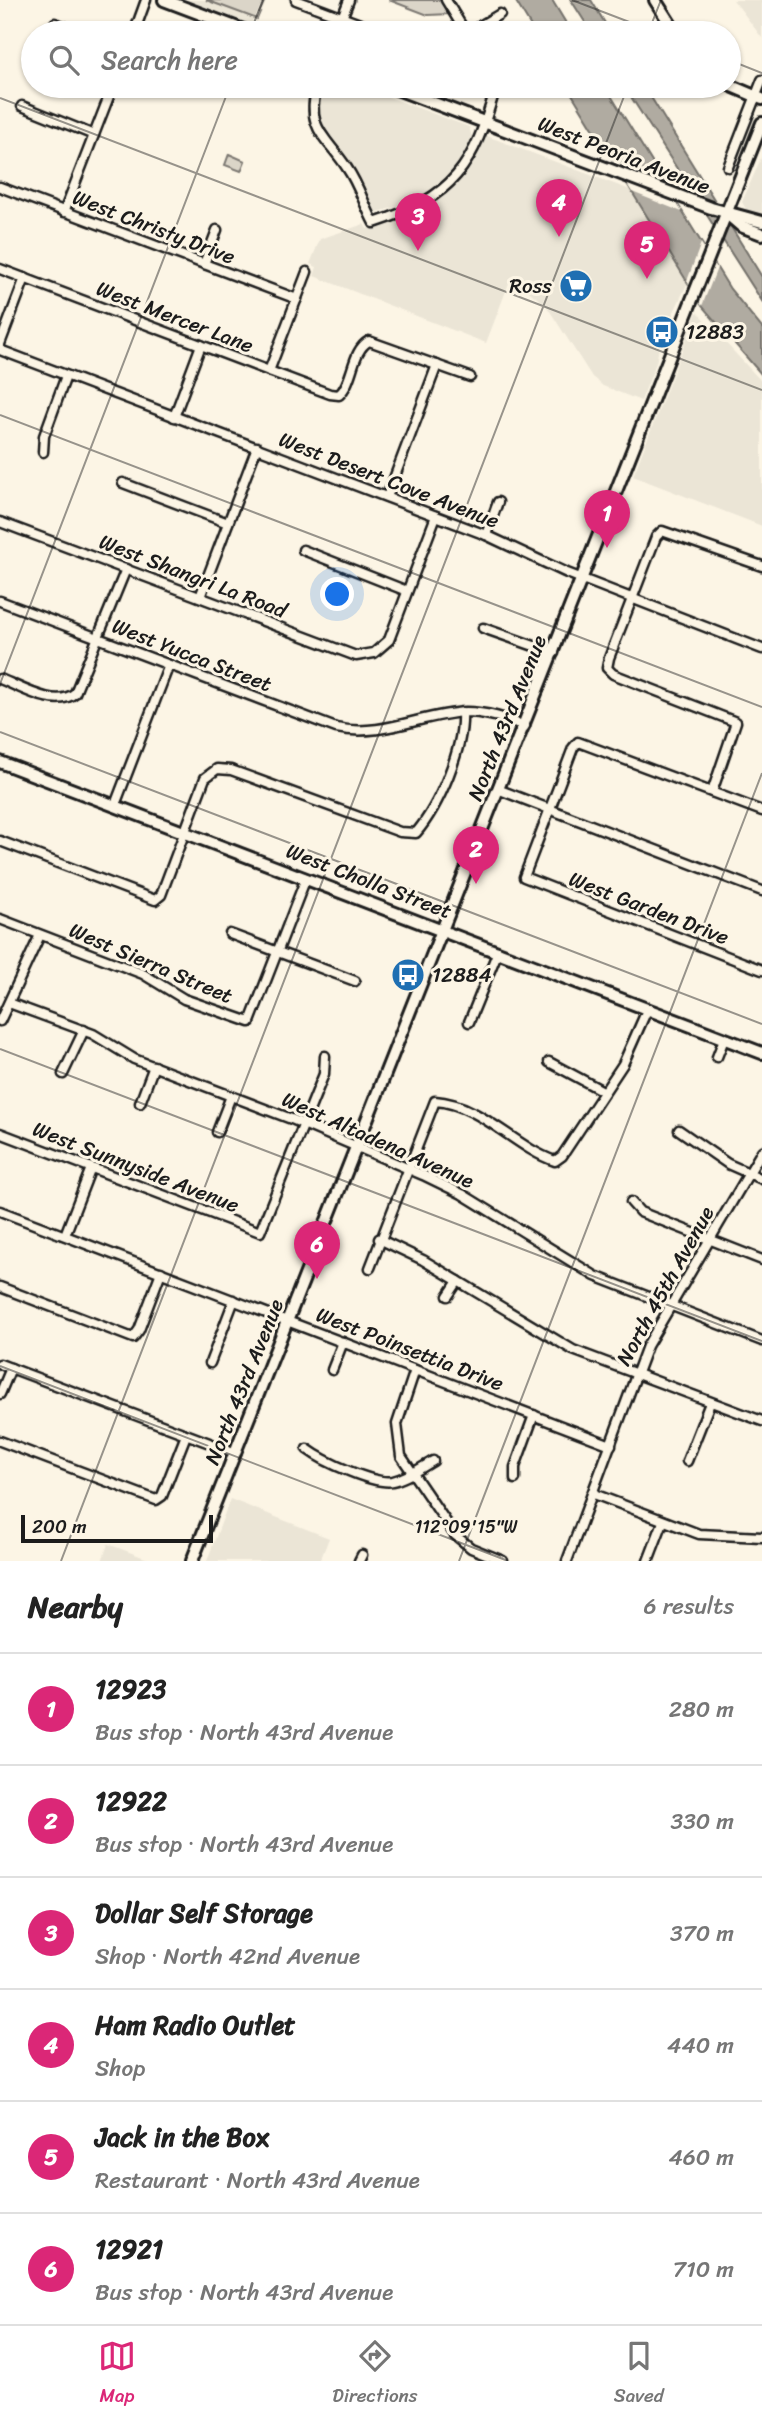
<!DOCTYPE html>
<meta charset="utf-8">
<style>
body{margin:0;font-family:Sriracha,sans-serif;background:#f2f2f2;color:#222}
.scale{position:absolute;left:21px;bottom:18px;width:192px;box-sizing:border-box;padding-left:7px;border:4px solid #1c1c1c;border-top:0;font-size:19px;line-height:24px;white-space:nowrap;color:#1c1c1c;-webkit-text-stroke:5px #fcf5e5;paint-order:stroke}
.you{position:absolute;left:338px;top:595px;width:24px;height:24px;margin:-18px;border:5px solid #fff;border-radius:50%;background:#1a73e8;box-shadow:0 0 0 10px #1a73e833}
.badge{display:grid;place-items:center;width:46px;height:46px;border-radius:50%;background:#db2777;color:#fff;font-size:23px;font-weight:700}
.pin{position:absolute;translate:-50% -58px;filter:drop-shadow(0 2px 4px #0008)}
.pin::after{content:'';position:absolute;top:37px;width:24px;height:21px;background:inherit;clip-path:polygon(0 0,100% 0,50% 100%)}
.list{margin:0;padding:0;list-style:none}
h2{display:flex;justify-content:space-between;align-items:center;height:91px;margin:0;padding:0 28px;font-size:30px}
h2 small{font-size:23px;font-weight:400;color:#767676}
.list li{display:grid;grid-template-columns:46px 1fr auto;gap:21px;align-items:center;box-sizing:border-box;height:112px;padding:0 28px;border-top:2px solid #e0e0e0}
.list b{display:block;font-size:26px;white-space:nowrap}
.list p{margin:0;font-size:23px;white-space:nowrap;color:#767676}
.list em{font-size:23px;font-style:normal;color:#767676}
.icon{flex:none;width:38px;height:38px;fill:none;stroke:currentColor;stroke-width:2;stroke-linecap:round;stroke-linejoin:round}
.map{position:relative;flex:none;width:762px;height:1561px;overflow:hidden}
.search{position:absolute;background:#fff;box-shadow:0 2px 5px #0004;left:21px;right:21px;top:21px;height:77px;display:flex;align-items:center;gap:18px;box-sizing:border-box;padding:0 24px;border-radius:38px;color:#767676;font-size:26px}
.sheet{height:763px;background:#fff}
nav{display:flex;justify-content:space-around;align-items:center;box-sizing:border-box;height:98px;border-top:2px solid #e0e0e0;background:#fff;font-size:19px;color:#767676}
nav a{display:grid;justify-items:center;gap:4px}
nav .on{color:#db2777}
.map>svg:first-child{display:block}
.built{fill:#ebe5d6}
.green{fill:#dbd5c8;stroke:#7c7872;stroke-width:2}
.water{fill:#b0aba1;stroke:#75726c;stroke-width:2}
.pier{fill:#fcf5e5}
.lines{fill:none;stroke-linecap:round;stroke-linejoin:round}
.street-casing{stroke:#1c1c1c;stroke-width:13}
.secondary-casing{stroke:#1c1c1c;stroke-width:16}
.street{stroke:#fcf5e5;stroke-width:8}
.secondary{stroke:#fcf5e5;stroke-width:10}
.ticks{fill:none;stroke:#1c1c1c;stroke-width:2;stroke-opacity:0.45}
.labels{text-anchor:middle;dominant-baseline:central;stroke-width:6;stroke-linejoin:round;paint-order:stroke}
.street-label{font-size:21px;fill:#1c1c1c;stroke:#fcf5e5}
.poi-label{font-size:21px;fill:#1c1c1c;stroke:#fcf5e5;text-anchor:start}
.ticks-label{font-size:18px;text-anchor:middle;fill:#1c1c1c;stroke:#fcf5e5;stroke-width:6;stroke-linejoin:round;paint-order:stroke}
</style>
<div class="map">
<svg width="762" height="1561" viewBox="0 0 762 1561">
<rect width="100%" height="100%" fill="#fcf5e5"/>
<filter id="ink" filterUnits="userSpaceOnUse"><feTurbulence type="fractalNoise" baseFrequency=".0143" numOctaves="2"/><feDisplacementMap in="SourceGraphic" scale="14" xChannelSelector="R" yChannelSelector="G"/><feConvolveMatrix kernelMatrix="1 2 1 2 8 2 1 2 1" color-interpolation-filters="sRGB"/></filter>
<g filter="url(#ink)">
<g class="built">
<polygon points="185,0 265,0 255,26"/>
<polygon points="733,0 762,0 762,38 742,11"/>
<polygon points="322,86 359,86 469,127 472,137 454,171 434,191 411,203 374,213 352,168 320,122 318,106"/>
<polygon points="487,136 633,191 686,279 687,284 660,342 656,363 641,401 603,386 592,377 546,305 526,289 509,283 486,343 314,276 317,267 310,264 320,239 364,224 367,229 434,203 463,176"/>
<polygon points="762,156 762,218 748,213 742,202"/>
<polygon points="697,312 762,382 762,526 633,476"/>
<polygon points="230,1499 329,1538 320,1561 207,1561"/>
<polygon points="108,1544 153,1561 102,1561"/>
</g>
<g class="green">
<polygon points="206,0 265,0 257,19"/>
<polygon points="389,0 441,0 450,14 428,15"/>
<polygon points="229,154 245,161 241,171 225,165"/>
</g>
<g class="water">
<polygon points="515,0 552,0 572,33 535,33"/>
<polygon points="571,0 591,0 611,33 592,33"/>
<polygon points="567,86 605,86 730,289 762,328 762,375 702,306"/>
<polygon points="624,86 644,86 762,277 762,301"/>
</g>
<g class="pier">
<polygon points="611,159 661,177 682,212 632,192"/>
<polygon points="701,243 717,268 702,306 687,281"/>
</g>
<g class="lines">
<defs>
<g id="street">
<polyline points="296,0 384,33"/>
<polyline points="446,0 466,33"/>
<polyline points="55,23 81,33"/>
<polyline points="134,33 146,0"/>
<polyline points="336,33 349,0"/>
<polyline points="468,33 500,14"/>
<path d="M317,86C305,129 326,136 347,168C359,185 364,205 374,223C454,197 474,166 496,86"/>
<polyline points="528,86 546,88"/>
<polyline points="22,106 94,135"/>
<polyline points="728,167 762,80"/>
<polyline points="0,187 297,299"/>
<polyline points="64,212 113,86"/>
<polyline points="204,264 217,230"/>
<path d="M0,269L330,394L339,395C354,381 351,351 369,341L470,377"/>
<polyline points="0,344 25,278"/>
<polyline points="0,350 486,535 567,573 762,649"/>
<polyline points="269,371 307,272"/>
<polyline points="174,417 201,345"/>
<polyline points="43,452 44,436 66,376"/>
<polyline points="123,483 228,523"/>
<polyline points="387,497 437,365"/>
<polyline points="0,522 356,656 374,653 389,640 436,516"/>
<polyline points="486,535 498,502"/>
<polyline points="303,550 407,591"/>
<polyline points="200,597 257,447"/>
<path d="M0,601L336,728C382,738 422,714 466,712C487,712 507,719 525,726"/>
<polyline points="483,628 554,653"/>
<path d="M0,679C21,687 56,709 75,693L126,569"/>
<polyline points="500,790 762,891"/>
<polyline points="712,792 736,722 613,674 607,668 609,658 656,537 662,531 762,566"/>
<polyline points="115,805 169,665"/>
<polyline points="762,811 578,742 573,748 524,877 762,970"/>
<path d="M0,841L155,900L161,895L205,778L217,769L231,770L400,832L416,833C439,806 464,748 462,713"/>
<polyline points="0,919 143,974 184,999 250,1022 306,878"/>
<polyline points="230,934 355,981"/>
<polyline points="9,1003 93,1034 134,1059 294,1120 423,1175 462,1194 595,1276 762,1341"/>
<polyline points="0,1021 40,935"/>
<polyline points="469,1022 498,951"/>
<polyline points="717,1057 724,1039"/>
<polyline points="549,1062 603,1091"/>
<polyline points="63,1074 84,1030"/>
<polyline points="140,1103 154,1066"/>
<polyline points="679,1130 728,1164 762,1179"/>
<polyline points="217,1132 231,1096"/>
<polyline points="0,1133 260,1232 324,1074 325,1056"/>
<polyline points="631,1202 640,1212 762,1260"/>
<polyline points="0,1211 611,1445"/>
<polyline points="65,1235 91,1168"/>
<polyline points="379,1239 423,1260 573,1350 762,1421"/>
<path d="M370,1268L435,1101C481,1104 514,1147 555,1161L562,1156L623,1064L647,1010"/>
<polyline points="0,1287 133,1338 139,1330 161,1272"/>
<polyline points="448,1296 458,1281"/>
<polyline points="210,1363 234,1300"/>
<polyline points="0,1364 236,1453"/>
<polyline points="332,1370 343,1342"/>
<polyline points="415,1370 397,1424 401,1456 455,1535 471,1548 503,1561"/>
<polyline points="0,1394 11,1368"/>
<polyline points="0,1441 156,1500 162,1496 186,1435"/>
<path d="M307,1449C323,1461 374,1485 393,1481C407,1478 421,1468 433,1461"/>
<polyline points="687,1461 710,1403"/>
<polyline points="515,1479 515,1467 534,1415"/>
<polyline points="594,1494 699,1534 762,1537"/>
<polyline points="359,1561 362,1555"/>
<polyline points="567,1561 647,1346 762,1151"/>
<polyline points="648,1561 663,1522"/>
</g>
<g id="secondary">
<polyline points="164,0 251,33"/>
<polyline points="655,0 676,33"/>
<polyline points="729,85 762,99"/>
<polyline points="389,86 711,208 762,222"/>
<polyline points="727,214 741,226 762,234"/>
<polyline points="0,762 762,1053"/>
<polyline points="192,1561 762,123"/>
</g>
</defs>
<use href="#street" class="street-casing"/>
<use href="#secondary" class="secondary-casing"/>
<use href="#street" class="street"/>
<use href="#secondary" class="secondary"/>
</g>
</g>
<path class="ticks" d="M572,0L658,33M250,33L263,0M648,33L661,0M729,60L762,73M0,98L762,390M0,415L762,707M0,684L230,86M0,732L762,1024M0,1049L762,1341M0,1366L508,1561M61,1561L628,86M459,1561L762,773"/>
<defs>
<symbol id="supermarket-disc" viewBox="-11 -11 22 22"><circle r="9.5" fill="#1f6fb2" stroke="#fcf5e5"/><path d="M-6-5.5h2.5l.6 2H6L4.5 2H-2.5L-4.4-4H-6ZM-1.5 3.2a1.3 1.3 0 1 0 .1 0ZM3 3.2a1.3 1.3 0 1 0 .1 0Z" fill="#fff"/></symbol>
<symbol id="bus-disc" viewBox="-11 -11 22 22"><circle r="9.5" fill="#1f6fb2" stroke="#fcf5e5"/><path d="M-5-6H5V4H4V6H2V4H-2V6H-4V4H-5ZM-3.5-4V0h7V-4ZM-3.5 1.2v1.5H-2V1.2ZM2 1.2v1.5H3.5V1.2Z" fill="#fff"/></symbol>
</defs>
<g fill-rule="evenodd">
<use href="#supermarket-disc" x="557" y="267" width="38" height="38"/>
<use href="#bus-disc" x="643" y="313" width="38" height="38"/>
<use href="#bus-disc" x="389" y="956" width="38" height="38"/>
</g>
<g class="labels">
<g class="street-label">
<text transform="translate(624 155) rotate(21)">West Peoria Avenue</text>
<text transform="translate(154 227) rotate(21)">West Christy Drive</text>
<text transform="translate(175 317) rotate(21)">West Mercer Lane</text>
<text transform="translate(389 480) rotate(21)">West Desert Cove Avenue</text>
<text transform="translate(193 576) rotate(21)">West Shangri La Road</text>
<text transform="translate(192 655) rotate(21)">West Yucca Street</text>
<text transform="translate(507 718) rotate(-68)">North 43rd Avenue</text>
<text transform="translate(369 881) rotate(21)">West Cholla Street</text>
<text transform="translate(649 908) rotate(21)">West Garden Drive</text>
<text transform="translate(151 963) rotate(23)">West Sierra Street</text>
<text transform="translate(378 1140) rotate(24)">West Altadena Avenue</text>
<text transform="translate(136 1167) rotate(21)">West Sunnyside Avenue</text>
<text transform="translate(665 1286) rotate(-61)">North 45th Avenue</text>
<text transform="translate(410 1349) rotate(21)">West Poinsettia Drive</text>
<text transform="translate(244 1382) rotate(-68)">North 43rd Avenue</text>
</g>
<g class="poi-label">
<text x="552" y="286" text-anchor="end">Ross</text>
<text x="686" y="332">12883</text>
<text x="432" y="975">12884</text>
</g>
</g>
<g class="ticks-label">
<text x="466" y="1533">112°09'15"W</text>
</g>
</svg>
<div class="scale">200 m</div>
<div class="you"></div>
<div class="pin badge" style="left:607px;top:548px">1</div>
<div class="pin badge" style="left:476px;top:884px">2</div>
<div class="pin badge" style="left:418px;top:251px">3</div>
<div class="pin badge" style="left:559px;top:237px">4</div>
<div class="pin badge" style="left:647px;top:279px">5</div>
<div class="pin badge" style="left:317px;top:1279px">6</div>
<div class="search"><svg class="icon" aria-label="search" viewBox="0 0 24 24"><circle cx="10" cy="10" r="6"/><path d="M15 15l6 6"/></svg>Search here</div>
</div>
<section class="sheet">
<h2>Nearby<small>6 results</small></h2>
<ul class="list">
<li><span class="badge">1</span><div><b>12923</b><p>Bus stop · North 43rd Avenue</p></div><em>280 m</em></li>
<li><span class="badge">2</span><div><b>12922</b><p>Bus stop · North 43rd Avenue</p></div><em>330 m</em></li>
<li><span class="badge">3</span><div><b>Dollar Self Storage</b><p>Shop · North 42nd Avenue</p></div><em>370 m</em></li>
<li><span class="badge">4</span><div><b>Ham Radio Outlet</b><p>Shop</p></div><em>440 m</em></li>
<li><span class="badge">5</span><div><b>Jack in the Box</b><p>Restaurant · North 43rd Avenue</p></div><em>460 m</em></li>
<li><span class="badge">6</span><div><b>12921</b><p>Bus stop · North 43rd Avenue</p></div><em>710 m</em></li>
</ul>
</section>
<nav>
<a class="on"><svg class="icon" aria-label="map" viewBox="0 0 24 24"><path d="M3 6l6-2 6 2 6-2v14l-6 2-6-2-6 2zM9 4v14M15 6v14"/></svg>Map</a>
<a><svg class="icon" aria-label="directions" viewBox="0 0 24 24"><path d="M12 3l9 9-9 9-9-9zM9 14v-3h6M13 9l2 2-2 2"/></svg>Directions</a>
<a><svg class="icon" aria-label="saved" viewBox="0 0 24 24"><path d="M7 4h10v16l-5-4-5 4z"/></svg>Saved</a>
</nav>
